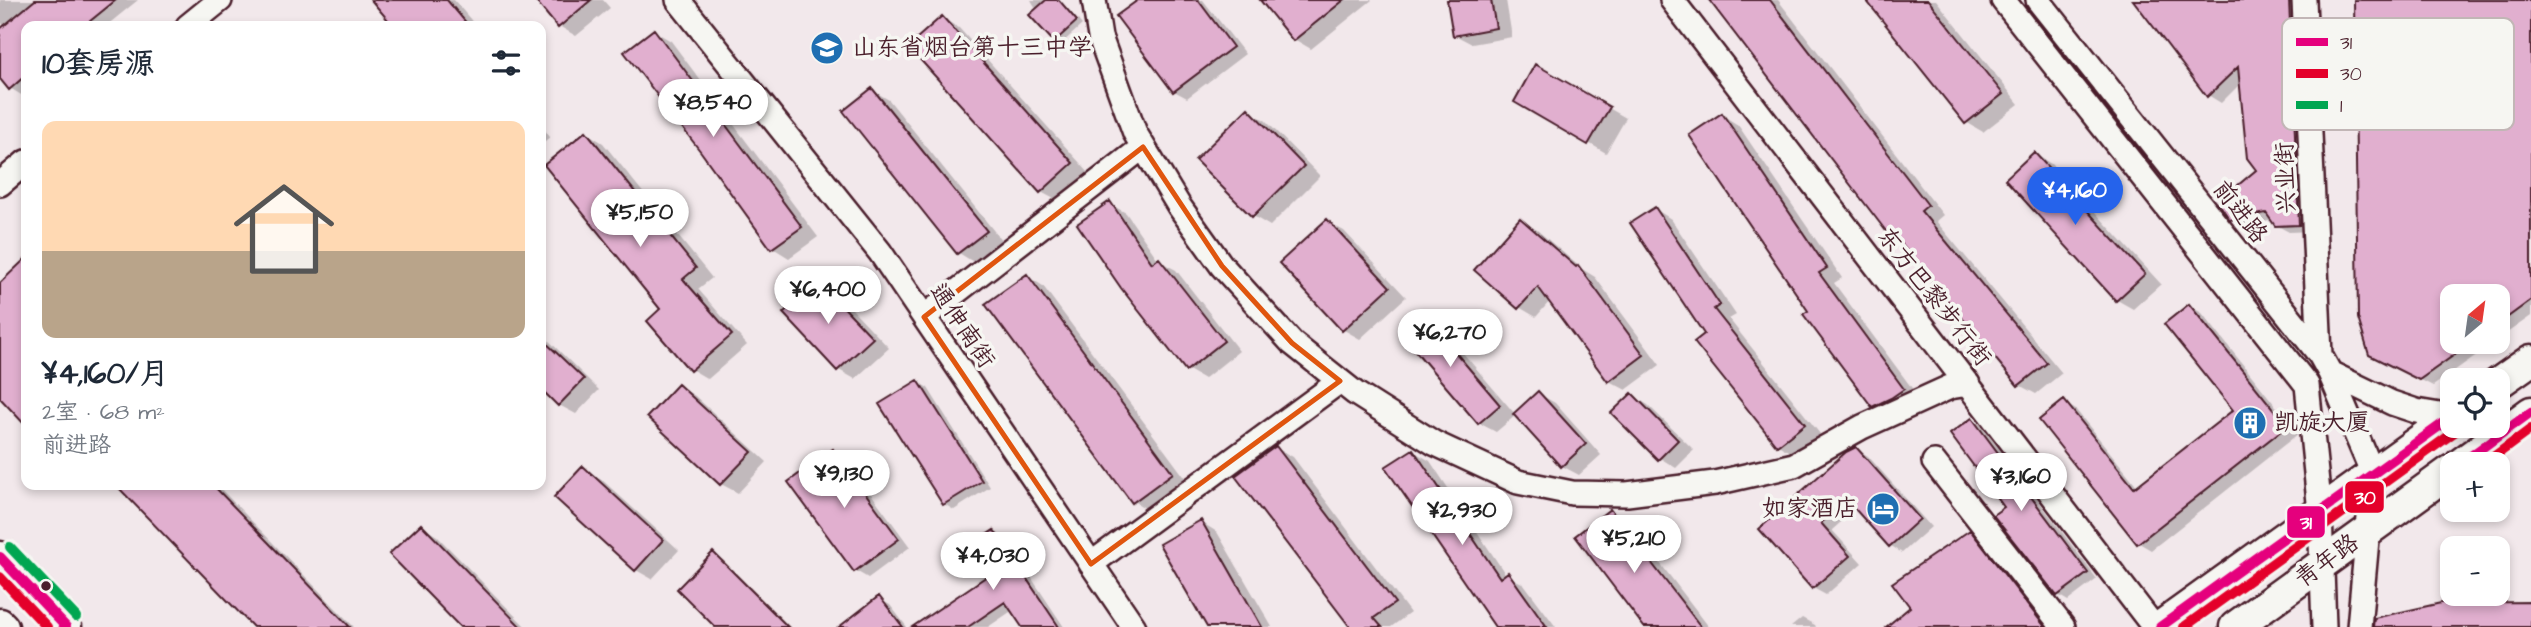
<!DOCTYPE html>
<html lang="zh">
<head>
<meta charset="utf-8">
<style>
  :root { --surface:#fff; --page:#f6f6f7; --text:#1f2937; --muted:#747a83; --accent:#2563eb }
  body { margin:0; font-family:"Architects Daughter","LXGW WenKai TC",sans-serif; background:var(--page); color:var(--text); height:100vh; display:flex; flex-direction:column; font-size:26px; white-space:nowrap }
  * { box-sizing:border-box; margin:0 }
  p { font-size:23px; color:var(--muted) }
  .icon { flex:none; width:38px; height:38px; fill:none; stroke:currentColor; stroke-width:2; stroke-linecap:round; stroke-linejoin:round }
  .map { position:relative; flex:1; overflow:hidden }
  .details { position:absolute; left:21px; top:21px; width:525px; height:469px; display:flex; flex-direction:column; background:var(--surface); border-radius:14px; box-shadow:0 4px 10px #0003 }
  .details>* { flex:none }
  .needle { width:46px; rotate:29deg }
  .tools { position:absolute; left:2440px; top:284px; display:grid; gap:14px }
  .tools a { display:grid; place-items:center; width:70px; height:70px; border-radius:14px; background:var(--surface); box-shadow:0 4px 10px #0003; font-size:35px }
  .price { position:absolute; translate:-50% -60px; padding:0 16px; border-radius:24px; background:#fff; color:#222; font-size:23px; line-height:46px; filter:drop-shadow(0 2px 4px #0008) }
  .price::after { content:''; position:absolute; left:50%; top:42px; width:21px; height:16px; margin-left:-10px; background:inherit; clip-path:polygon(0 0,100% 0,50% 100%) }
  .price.selected { background:var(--accent); color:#fff }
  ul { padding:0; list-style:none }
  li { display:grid; align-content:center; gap:14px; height:371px; padding:0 21px }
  li span { display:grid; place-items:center; height:217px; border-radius:14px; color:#555 }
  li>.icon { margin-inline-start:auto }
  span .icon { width:126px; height:126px; fill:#fffc; stroke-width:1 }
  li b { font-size:30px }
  h2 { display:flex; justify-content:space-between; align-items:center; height:84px; padding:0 21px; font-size:30px }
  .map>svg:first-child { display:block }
</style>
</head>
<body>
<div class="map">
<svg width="2531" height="627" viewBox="0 0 2531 627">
  <rect width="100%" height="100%" fill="#f2e8eb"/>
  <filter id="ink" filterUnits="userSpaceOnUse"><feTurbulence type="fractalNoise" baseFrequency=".0143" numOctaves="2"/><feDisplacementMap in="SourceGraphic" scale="14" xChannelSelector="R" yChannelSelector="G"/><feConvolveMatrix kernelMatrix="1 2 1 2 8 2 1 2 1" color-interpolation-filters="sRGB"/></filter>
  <g filter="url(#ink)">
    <path fill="#0003" d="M0,0h138l-32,26h-80v68l-3,2 -13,-8 -10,-11v-46l5,-4 -5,-6z
      M380,0h74l22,26h-81l-19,-22z
      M537,0h66l7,8 -34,28 -17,-10z
      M1031,0h29l22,25 -21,19 -6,-4z
      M1141,0h62l42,54 -58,44 -13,-7z
      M1262,0h110l-61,49 -17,-10z
      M1449,0h57l6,37 -40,7 -17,-9z
      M1711,0h67l165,215 -7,6 126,152 -26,21 -17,-9 -121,-147 -8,-4z
      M1868,0h68l83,104 -36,28 -17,-10z
      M2136,0h164l11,231 -22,1 -13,-7 -3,-5 -28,6 -13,-8 26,-48 -16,-88 -21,21 -13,-8z
      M2356,0h175v316l-34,24v-44h-45v45h44l-63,45 -50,-25z
      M942,18l17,10 130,145 -31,28 -17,-9z
      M654,31l17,10 147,196 -29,21 -16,-10 -71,-97z
      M1536,66l90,52 -20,35 -90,-52z
      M872,90l17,10 113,141 -27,22 -16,-10 -114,-142z
      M1248,111l17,9 55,56 -50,50 -17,-10 -55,-56z
      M1722,115l16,10 104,153 -8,5 86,116 -30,16 -17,-9 -63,-95z
      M541,125l9,12 -9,7z
      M587,133l16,10 109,135 -14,11 49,56 -39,34 -17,-10 -29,-59z
      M2035,154l16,10 110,120 -28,25 -16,-9z
      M1110,204l16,9 33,48 17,9 63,81 -35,28 -17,-10z
      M1655,209l16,10 65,96 -7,4 91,115 -25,21 -17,-10 -72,-110z
      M1521,220l16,10 45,39 13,8 65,88 -34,25 -17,-9 -59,-80 -14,16 -17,-10z
      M1327,222l17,9 62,66 -46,42 -16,-9 -62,-67z
      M26,261v162l-26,-27v-110z
      M1027,276l16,10 146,197 -39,28 -17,-10z
      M819,282l16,9 54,57 -34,31 -16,-9z
      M2189,306l13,7 96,121 -147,116 -12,-7 -98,-123 23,-17 12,7 62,77 97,-77z
      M1423,316l17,10 75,88 24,-20 16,9 46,52 -22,20 -17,-9 -46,-51 -20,17 -17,-9z
      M541,333l58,57 -23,24 -17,-9 -18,-18z
      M918,382l10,6 62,99 -36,23 -10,-6z
      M679,386l16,10 72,66 -29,31 -17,-9 -71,-67z
      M1632,395l16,10 46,45 -18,18 -16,-10 -46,-45z
      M1973,420l9,5 115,154 -29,22 -10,-6 -51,-88z
      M1276,448l17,9 117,156 -19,14h-39z
      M1856,449l12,7 63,71 -29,26 -12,-8 -33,-37 -25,22 30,33 -36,32 -13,-7 -52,-59z
      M833,451l12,7 65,89 -42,31 -12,-7z
      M1413,451l17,10 76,114 18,9 32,43h-59z
      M583,468l17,10 79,72 -27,29 -16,-9z
      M118,485h99l137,142h-99z
      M1611,511l16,9 82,107h-63z
      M1201,522l16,10 55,95h-63z
      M421,526l16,10 89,91h-64z
      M994,532l11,6 59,89h-40l-11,-17 -25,17h-73l75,-51z
      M1970,532l12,8 69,87h-162l24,-19z
      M713,555l10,5 67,67h-73z
      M879,599l11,6 17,22h-65z
      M1802,618l13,7 1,2h-25z"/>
    <path fill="#e1afcf" stroke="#4a1f2b" stroke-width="2" d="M35,0h81l-32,26h-58v49l-17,15 -9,-11v-50z
      M371,0h76l22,26h-76z
      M535,0h56l-33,28z
      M1046,0h13l18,21 -23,21 -25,-27z
      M1138,0h60l35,47 -60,45 -57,-76z
      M1260,0h84l-51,41z
      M1447,0h44l5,28 -43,8z
      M1709,0h61l158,205 -7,6 126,152 -29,23 -126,-153 -3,2z
      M1866,0h62l75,94 -38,30z
      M2133,0h156l10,225 -24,1 -9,-13 -36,7 -12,-18 38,-32 -9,-12 -9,-91 -31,30z
      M2354,0h177v300l-34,25v-29h-45v45h22l-55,39 -50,-25 -11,-37z
      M942,16l131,147 -33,30 -132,-147z
      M654,29l148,198 -31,22 -70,-97 -77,-100z
      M1535,64l75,43 -22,38 -74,-43z
      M872,88l115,143 -30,23 -114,-143z
      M1248,108l56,58 -52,51 -57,-57z
      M1722,113l105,155 -8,5 85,116 -13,9 -19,9 -69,-93 5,-3 -119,-176z
      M586,131l110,137 -13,11 49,56 -42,36 -43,-50 13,-12 -116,-144z
      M2034,152l111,122 -29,27 -111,-122z
      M1110,201l42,62 7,-5 65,83 -38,30 -65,-83 -44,-64z
      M1655,207l65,98 -6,4 91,115 -28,22 -83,-104 10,-8 -74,-111z
      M1520,218l56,49 2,-2 66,90 -36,27 -70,-95 -20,22 -44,-39z
      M1327,219l63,68 -48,44 -63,-68z
      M26,258v168l-26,-28v-115z
      M1027,274l146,199 -41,30 -147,-199z
      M818,280l55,58 -36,33 -54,-58z
      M2189,304l98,122 -150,118 -98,-124 25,-20 70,88 99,-78 -69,-86z
      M1423,314l77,91 -22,19 -78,-91z
      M541,338l43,41 -26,27 -17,-17z
      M918,380l64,101 -39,24 -64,-101z
      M678,384l74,68 -32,33 -73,-68z
      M1538,391l48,53 -25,23 -48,-53z
      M1632,393l46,47 -20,20 -47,-47z
      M1972,418l116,155 -31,23 -64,-81 11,-8 -54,-73z
      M1276,446l119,157 -21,15 8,9h-32l-115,-151z
      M1856,447l64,72 -31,28 -42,-47 -26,23 29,33 -38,33 -53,-60 87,-77z
      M833,449l66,90 -45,33 -66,-90z
      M1413,449l87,129 8,-6 39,55h-52l-110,-160z
      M583,466l80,74 -28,31 -81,-74z
      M116,485h97l137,142h-97z
      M1610,509l91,118h-57l-69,-91z
      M1201,520l61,107h-55l-48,-83z
      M421,524l100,103h-61l-71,-73z
      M994,530l65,97h-37l-17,-25 -37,25h-56l75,-51 -19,-29z
      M1970,530l75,97h-159l24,-20 -18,-24z
      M713,552l75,75h-73l-38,-38z
      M879,596l24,31h-64z
      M2531,602v25h-158l1,-9 67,-15z"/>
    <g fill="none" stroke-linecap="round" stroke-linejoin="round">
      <defs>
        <path id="minor" d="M678,0l202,252 254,375
          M1094,0l6,37 35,96 44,73 43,60 70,77 63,50 79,50 84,39 54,11 55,1 88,-11 79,-18 68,-38 88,-40 18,-3
          M1672,0l482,627
          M2003,0l304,385 13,127 4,115
          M2038,0l282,355 10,18 43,101 -14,153
          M2304,0l16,355
          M188,26l32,-26
          M0,184l26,-22
          M924,317l219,-170
          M2330,373l62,30 24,8 36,6
          M1934,462l129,165
          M1091,564l249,-183"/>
        <path id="major" d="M2497,384l34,-24
          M2460,464l71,-52
          M0,557l66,70
          M0,624l3,3
          M2160,627l292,-210
          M2235,627l217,-157"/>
      </defs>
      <use href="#minor" stroke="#4a1f2b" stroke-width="28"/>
      <use href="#major" stroke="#4a1f2b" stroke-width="35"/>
      <use href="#minor" stroke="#f6f6f2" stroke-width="23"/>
      <use href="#major" stroke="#f6f6f2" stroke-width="30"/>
      <defs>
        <path id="bus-1" d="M2460,464l71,-52
          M0,557l66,70
          M2160,627l292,-210"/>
        <path id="bus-2" d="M2484,464l47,-35
          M0,577l47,50
          M2184,627l276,-199"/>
        <path id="bus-3" d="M10,547l66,70"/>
      </defs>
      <use href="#bus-1" stroke="#f6f6f2" stroke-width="16"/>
      <use href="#bus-2" stroke="#f6f6f2" stroke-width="16"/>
      <use href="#bus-3" stroke="#f6f6f2" stroke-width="16"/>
      <use href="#bus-1" stroke="#e5007d" stroke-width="10"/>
      <use href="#bus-2" stroke="#e4002b" stroke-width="10"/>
      <use href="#bus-3" stroke="#00a651" stroke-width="10"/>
    </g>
  </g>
  <path fill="none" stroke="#e0560e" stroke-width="5" stroke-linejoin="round" d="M1143,147l79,119 70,77 48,38 -249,183 -167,-247z"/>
  <defs>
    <symbol id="school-disc" viewBox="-11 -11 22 22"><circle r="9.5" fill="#1f6fb2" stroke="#f6f6f2"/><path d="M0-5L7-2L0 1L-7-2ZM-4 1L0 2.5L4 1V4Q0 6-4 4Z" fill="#fff"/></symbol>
    <symbol id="building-disc" viewBox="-11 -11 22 22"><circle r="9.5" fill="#1f6fb2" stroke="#f6f6f2"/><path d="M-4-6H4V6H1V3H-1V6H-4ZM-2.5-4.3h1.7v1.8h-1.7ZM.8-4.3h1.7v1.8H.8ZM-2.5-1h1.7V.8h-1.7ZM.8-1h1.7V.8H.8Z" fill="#fff"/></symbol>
    <symbol id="hotel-disc" viewBox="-11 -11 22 22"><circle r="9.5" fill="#1f6fb2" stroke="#f6f6f2"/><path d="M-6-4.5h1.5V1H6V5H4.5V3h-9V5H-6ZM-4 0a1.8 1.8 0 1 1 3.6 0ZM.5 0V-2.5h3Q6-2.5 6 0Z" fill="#fff"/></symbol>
  </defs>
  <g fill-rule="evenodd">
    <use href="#school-disc" x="808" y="29" width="38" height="38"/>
    <use href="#building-disc" x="2231" y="404" width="38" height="38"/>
    <use href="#hotel-disc" x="1864" y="490" width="38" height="38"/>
  </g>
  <circle fill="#4a1f2b" stroke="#f6f6f2" stroke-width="2.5" cx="46" cy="586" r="6"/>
  <g text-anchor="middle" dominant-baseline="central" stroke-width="7" stroke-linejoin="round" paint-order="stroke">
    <g font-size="24" fill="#4a1f2b" stroke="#f6f6f2" text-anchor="start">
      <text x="852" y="48">山东省烟台第十三中学</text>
      <text x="2274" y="423">凯旋大厦</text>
      <text x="1858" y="509" text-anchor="end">如家酒店</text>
    </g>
    <g font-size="24" fill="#4a1f2b" stroke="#f6f6f2">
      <text transform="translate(2286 178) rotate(-92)">兴业街</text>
      <text transform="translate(2240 212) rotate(52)">前进路</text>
      <text transform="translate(1934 297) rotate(52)">东方巴黎步行街</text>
      <text transform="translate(962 326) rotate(56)">通伸南街</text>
      <text transform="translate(2327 561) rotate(-36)">青年路</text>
    </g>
  </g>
  <rect x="2282" y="18" width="232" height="112" rx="10" fill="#f6f6f2" stroke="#c2b6b6" stroke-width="2"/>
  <rect x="2296" y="38" width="32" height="8" fill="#e5007d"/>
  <rect x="2296" y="69" width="32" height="9" fill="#e4002b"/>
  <rect x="2296" y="101" width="32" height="8" fill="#00a651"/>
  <g font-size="19" fill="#4a1f2b">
    <text x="2340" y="49">31</text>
    <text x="2340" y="80">30</text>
    <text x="2340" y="112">1</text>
  </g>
  <g stroke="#f6f6f2" stroke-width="2.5">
    <rect x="2344" y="480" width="41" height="34" rx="7" fill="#e4002b"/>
    <rect x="2286" y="505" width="40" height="34" rx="7" fill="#e5007d"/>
  </g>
  <g font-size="19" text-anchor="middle" font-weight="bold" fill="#fff">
    <text x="2365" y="504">30</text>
    <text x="2306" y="529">31</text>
  </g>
</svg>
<div class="tools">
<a><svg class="needle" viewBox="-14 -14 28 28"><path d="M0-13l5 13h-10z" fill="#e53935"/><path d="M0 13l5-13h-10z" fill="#747a83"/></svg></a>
<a><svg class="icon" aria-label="locate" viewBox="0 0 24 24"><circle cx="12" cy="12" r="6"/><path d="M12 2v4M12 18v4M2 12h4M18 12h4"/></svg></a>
<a>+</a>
<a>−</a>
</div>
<b class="price" style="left:713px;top:139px">¥8,540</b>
<b class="price selected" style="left:2075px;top:227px">¥4,160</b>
<b class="price" style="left:640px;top:249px">¥5,150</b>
<b class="price" style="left:828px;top:326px">¥6,400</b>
<b class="price" style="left:1450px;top:369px">¥6,270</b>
<b class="price" style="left:844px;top:510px">¥9,130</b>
<b class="price" style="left:2021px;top:513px">¥3,160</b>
<b class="price" style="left:1462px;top:547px">¥2,930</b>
<b class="price" style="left:1634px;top:575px">¥5,210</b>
<b class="price" style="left:993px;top:592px">¥4,030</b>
<section class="details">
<h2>10套房源<svg class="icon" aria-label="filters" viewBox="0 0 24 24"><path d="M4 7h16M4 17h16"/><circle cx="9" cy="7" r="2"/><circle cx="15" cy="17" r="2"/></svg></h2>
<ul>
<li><span style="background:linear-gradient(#ffd9b3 60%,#b9a48a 0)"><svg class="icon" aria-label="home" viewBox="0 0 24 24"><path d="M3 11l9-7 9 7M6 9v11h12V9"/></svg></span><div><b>¥4,160/月</b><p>2室 · 68 m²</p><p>前进路</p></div></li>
</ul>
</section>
</div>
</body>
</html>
